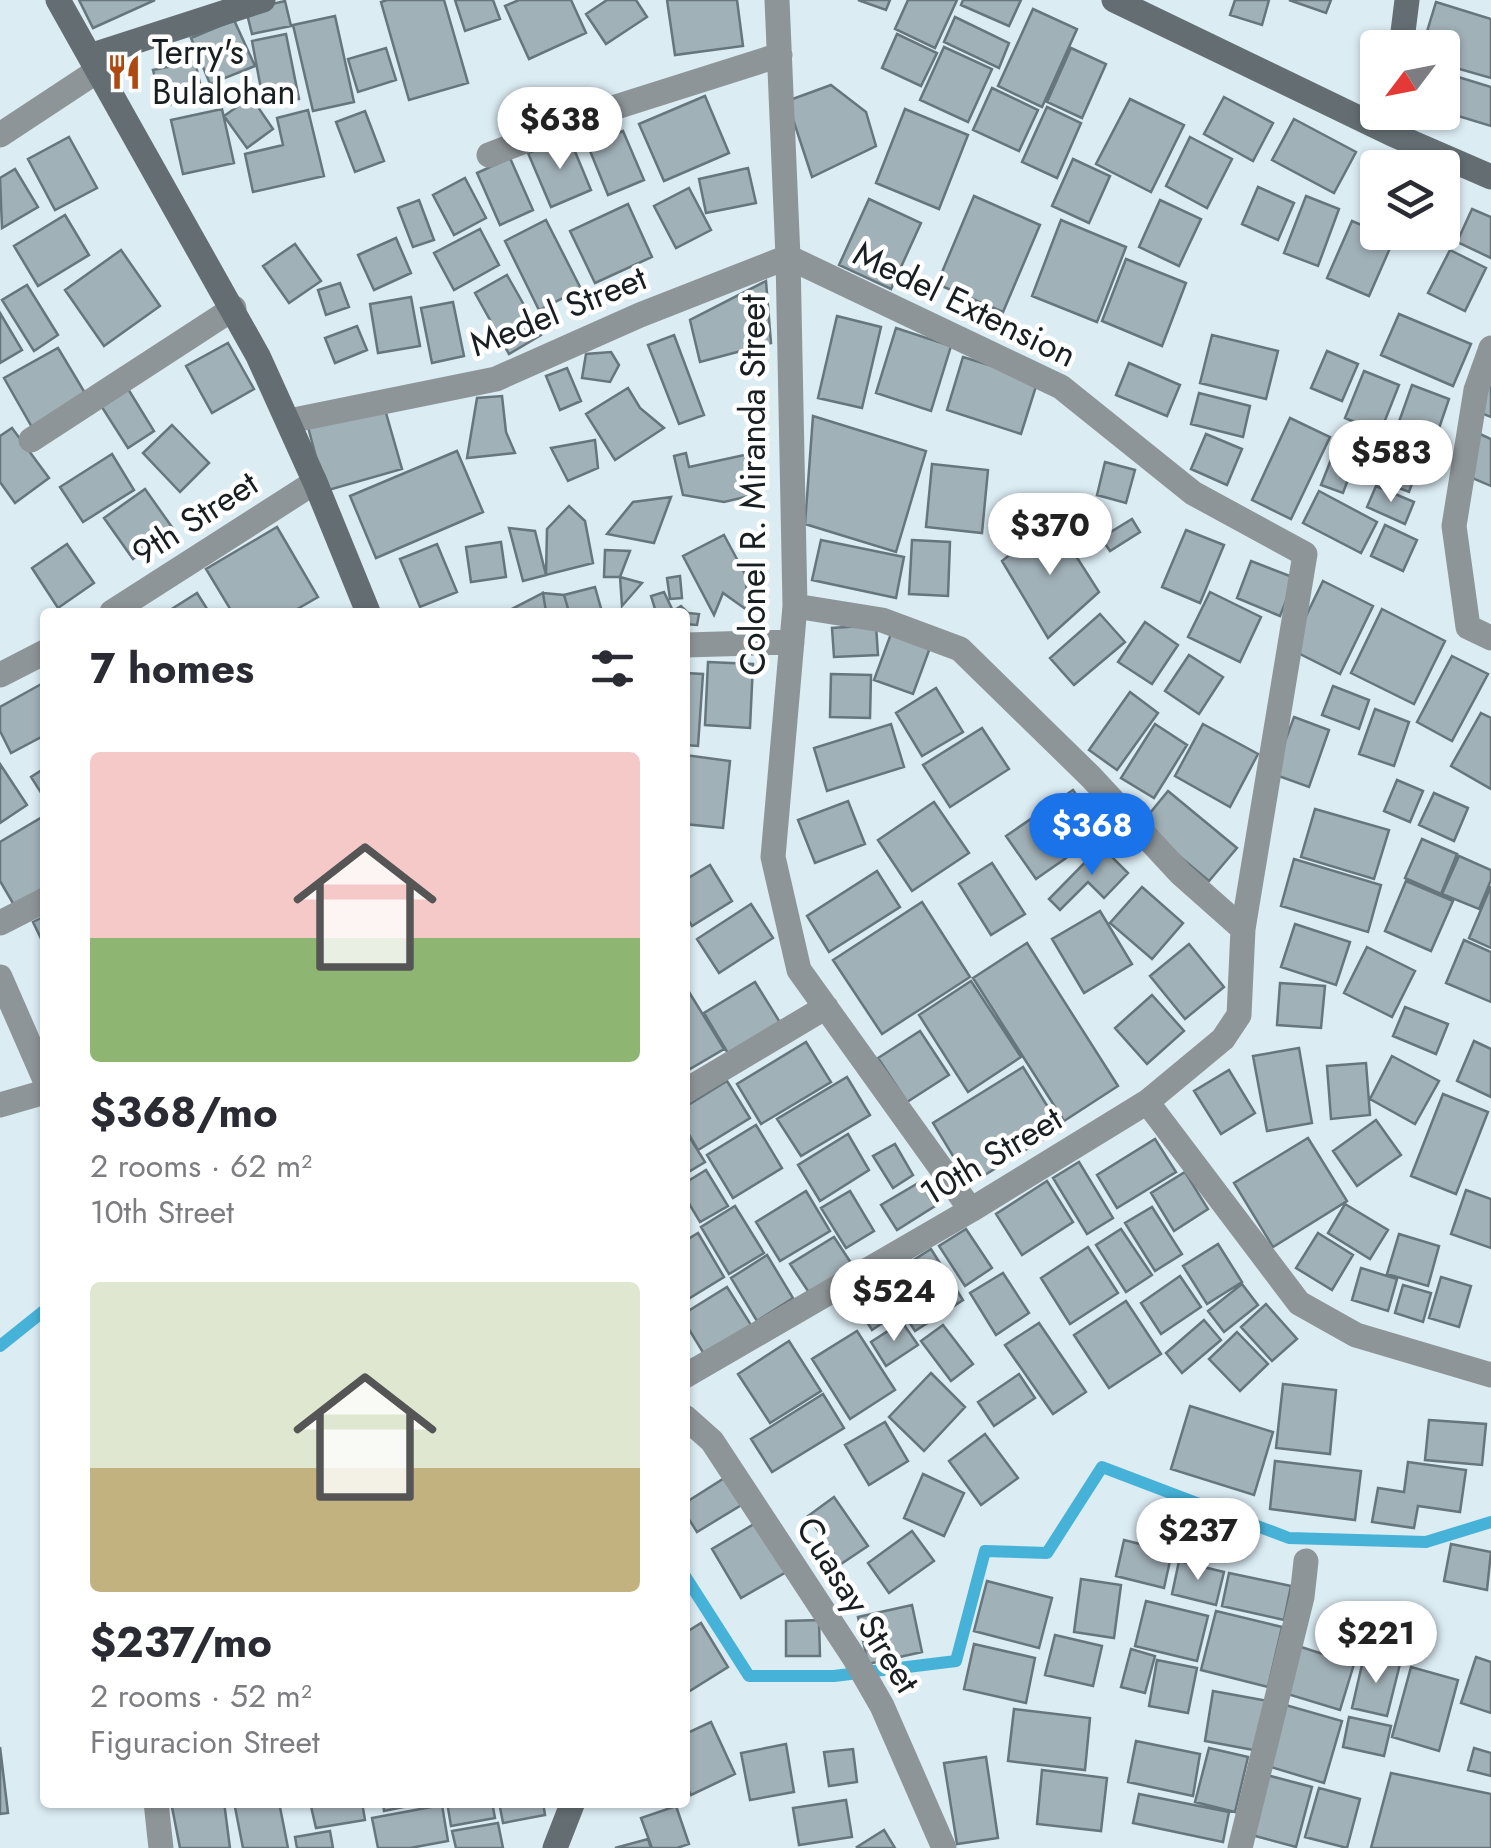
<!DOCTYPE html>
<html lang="en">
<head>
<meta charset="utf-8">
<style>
  :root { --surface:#fff; --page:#f7f7f7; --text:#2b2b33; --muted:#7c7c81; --accent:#1a73e8 }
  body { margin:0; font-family:Jost,sans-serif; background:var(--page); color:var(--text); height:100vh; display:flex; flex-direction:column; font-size:38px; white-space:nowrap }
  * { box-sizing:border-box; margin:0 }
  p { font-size:32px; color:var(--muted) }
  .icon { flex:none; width:55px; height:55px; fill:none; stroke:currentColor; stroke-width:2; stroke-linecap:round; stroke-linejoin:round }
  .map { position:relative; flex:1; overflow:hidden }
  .drawer { position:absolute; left:40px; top:608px; width:650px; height:1200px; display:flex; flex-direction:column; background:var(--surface); border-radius:10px; box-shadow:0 2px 8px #0004 }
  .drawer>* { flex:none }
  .needle { width:65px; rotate:238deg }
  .controls { position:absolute; left:1360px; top:30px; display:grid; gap:20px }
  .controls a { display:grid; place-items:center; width:100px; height:100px; border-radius:10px; background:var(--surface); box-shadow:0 2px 8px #0004; font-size:50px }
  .price { position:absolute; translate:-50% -85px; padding:0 22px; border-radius:35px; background:#fff; color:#222; font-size:32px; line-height:65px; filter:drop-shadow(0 2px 5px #0008) }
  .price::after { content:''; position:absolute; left:50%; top:60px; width:30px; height:22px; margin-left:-15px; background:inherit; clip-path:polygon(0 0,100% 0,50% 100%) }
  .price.on { background:var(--accent); color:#fff }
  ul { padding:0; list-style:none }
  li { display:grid; align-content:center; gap:20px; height:530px; padding:0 50px }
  li span { display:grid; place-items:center; height:310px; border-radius:10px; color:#555 }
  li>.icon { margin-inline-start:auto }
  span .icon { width:180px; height:180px; fill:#fffc; stroke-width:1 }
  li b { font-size:42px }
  h2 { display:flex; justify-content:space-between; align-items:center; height:120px; padding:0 50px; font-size:42px }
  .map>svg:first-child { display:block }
</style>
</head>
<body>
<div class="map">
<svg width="1491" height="1848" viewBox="0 0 1491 1848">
  <rect width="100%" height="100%" fill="#dbecf3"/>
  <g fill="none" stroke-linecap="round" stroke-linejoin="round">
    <path stroke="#46b2d7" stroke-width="12" d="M0,1346l45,-36
      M685,1576l64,100h85l122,-15 29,-110 62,2 55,-86 187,71 137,4 65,-20"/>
  </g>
  <path fill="#a1b1b8" stroke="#67767c" stroke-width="2.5" d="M79,0h76l-62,28z
    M387,0h57l24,83 -59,17 -28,-98z
    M455,0h38l7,19 -35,12z
    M519,0h52l15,33 -57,26 -24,-53z
    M607,0h29l11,17 -41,27 -20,-30z
    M667,0h70l6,46 -68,9z
    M858,0h32l-4,10z
    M908,0h49l-22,48 -40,-19z
    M963,0h58l-12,26 -48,-21z
    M1235,0h34l-7,25 -32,-10z
    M1289,0h42l-5,13z
    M285,1l6,25 -39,8 -6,-24z
    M1436,2l55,17v59l-49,-14v-16h-20z
    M1033,9l44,20 -35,78 -44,-21z
    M335,16l19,86 -41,9 -20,-86z
    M955,17l54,26 -10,25 -55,-26z
    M234,20l21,46 -45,18 -19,-46z
    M286,34l13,65 -35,6 -12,-64z
    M897,34l40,19 -16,33 -39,-18z
    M944,47l48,22 -24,53 -48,-22z
    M386,48l10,32 -38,12 -10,-33z
    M1071,48l35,16 -24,54 -35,-16z
    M195,61l8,36 -41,9 -9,-36z
    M1442,72l49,15v39l-49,-15z
    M831,85l35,27 10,34 -64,31 -25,-76z
    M992,88l46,22 -19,41 -46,-21z
    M705,96l24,57 -65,28 -25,-57z
    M251,97l22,32 -26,19 -23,-32z
    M1224,97l49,26 -20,38 -49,-27z
    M1130,99l54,26 -33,67 -55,-28z
    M1047,107l34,16 -24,55 -35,-16z
    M222,109l12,54 -51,11 -12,-54z
    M905,109l63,26 -29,74 -63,-26z
    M308,110l16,66 -71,16 -8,-38 38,-9 -6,-27z
    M365,111l19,50 -29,11 -19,-50z
    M1294,119l62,33 -22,41 -62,-33z
    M623,131l21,49 -36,15 -20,-49z
    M69,137l28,51 -42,22 -27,-51z
    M569,137l22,53 -40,17 -23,-54z
    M1190,137l42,22 -25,49 -41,-22z
    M510,158l23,52 -33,15 -23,-52z
    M1390,158l23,10h-27z
    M1073,159l37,17 -21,47 -37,-17z
    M748,168l8,35 -50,10 -7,-34z
    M15,169l23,38 -36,21 -2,-50z
    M465,178l21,40 -32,17 -21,-40z
    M1258,187l36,16 -16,37 -36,-16z
    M689,188l22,42 -35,18 -22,-42z
    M1378,188v24l-9,-3z
    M974,196l66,29 -37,87 -66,-28z
    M1306,196l33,13 -21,57 -34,-13z
    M869,199l52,24 -30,66 -52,-24z
    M419,200l15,40 -21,7 -15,-39z
    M1160,200l41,19 -22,47 -40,-19z
    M628,204l24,53 -57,26 -25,-52z
    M1472,209l19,8v41l-34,-16z
    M65,215l24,40 -51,31 -24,-40z
    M546,220l35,69 -42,21 -34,-69z
    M1061,220l65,27 -29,75 -65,-26z
    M1352,221l42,18 -25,57 -42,-18z
    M480,229l19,36 -45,25 -20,-37z
    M396,238l15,35 -37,17 -16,-35z
    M295,244l26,37 -32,22 -26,-37z
    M121,250l39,56 -56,40 -39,-56z
    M1450,250l36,18 -21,43 -37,-18z
    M1126,259l60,24 -24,63 -60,-25z
    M507,275l34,60 -32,19 -34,-61z
    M766,281l5,62 -71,19 -10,-42z
    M340,283l9,24 -23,8 -8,-25z
    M27,285l31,50 -24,16 -32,-51z
    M411,297l9,49 -42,7 -8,-49z
    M453,302l11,54 -32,7 -11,-55z
    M0,313l22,37 -22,13z
    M1399,314l72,30 -18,42 -72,-31z
    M837,316l44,11 -19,81 -44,-10z
    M357,326l10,24 -32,13 -10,-25z
    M896,328l55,18 -20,65 -55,-18z
    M674,335l30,80 -25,9 -31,-79z
    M1212,335l66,16 -12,48 -66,-16z
    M228,343l26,46 -42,24 -26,-47z
    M58,348l30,50 -55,31 -29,-51z
    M1327,351l31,13 -16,37 -31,-13z
    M611,352l8,13 -9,17 -28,-4 4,-24z
    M963,357l75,23 -17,54 -74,-24z
    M1129,363l51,22 -13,31 -51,-21z
    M567,368l14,33 -21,9 -14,-34z
    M1364,371l35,14 -19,48 -35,-15z
    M1491,377v40l-15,-6z
    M125,384l29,47 -26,17 -30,-47z
    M1412,385l37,14 -16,47 -38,-13z
    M628,388l12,20 24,20 -49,32 -29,-46z
    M1199,393l51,13 -7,31 -52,-13z
    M502,396l4,36 9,21 -48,5 10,-60z
    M384,406l18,63 -77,22 -17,-64z
    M813,416l113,35 -30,101 -91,-28z
    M1290,418l40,19 -39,82 -39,-19z
    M172,425l37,38 -29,29 -37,-39z
    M12,428l37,50 -34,25 -15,-21v-46z
    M1206,434l36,15 -15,36 -36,-16z
    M1341,434l21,8 -19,51 -22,-8z
    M1480,434l11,5v47l-28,-12z
    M595,440l3,28 -30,13 -17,-33z
    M1396,446l26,10 -13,36 -26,-10z
    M457,451l26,61 -107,46 -26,-62z
    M686,453l3,14 60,-13 9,40 -34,8 -41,-7 -9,-39z
    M112,454l22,36 -51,32 -23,-35z
    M1105,462l30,8 -9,33 -29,-8z
    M932,464l56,6 -6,63 -56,-6z
    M1376,486l38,16 -9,22 -38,-17z
    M145,489l29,41 -41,29 -29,-41z
    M1319,491l58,31 -16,31 -58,-30z
    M671,497l-17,46 -47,-9 26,-32z
    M569,506l16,15 8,42 -47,12 1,-46z
    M1132,519l8,13 -30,19 -9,-13z
    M1053,520l46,72 -51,46 -46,-77z
    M1385,525l32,15 -14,31 -32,-15z
    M277,527l41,70 -26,15h-60l-26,-43z
    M509,528l26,3 11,44 -23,6z
    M1186,530l38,15 -24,58 -38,-16z
    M724,535l22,41 1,34 -24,-17 -9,22 -31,-59z
    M821,540l83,17 -8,41 -84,-18z
    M912,540l38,2 -2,54 -39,-2z
    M501,542l5,35 -35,5 -5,-35z
    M67,544l27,39 -36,25 -26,-40z
    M437,544l20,48 -37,15 -20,-48z
    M605,550l25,1 -10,26h-16z
    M1251,561l44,17 -15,38 -43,-18z
    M680,576l2,22 -12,1 -3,-21z
    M620,577l22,6 -20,23z
    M1323,581l50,25 -33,68 -50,-25z
    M595,587l7,25h-33l-5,-17z
    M664,592l9,19 8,-5 7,7 11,1 -2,11 -12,-1v-12h-29l-5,-16z
    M1210,592l51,25 -21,45 -52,-25z
    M197,593l12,19h-42z
    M543,593l3,19h-40z
    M543,593l21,2 5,17h-23z
    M1382,609l63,32 -31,63 -63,-31z
    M1100,614l25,28 -51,43 -24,-27z
    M1145,622l33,23 -26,39 -34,-22z
    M876,625l2,30 -44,2 -2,-29z
    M892,631l39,14 -18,49 -39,-14z
    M1189,655l34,22 -24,37 -34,-23z
    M1452,656l36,18 -36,67 -35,-19z
    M708,662l45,2 -3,64 -45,-3z
    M685,673l18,1 -5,72 -13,-1z
    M831,674l40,1 -1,43 -40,-1z
    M45,682v53l-34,18 -11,-22v-24z
    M1333,686l36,14 -10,29 -37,-14z
    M936,688l27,44 -41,24 -26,-43z
    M1130,692l28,21 -41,57 -28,-20z
    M1375,709l34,13 -15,44 -35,-12z
    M1481,713l10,5v71l-40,-23z
    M1294,717l35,13 -20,57 -36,-13z
    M891,724l13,43 -77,24 -13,-43z
    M1155,724l32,21 -33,53 -33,-20z
    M1203,724l55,30 -28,53 -55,-31z
    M982,728l27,41 -59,38 -27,-42z
    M685,755l45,6 -7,67 -38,-4z
    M0,764l27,41 -27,18z
    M45,768v31l-14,-22z
    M1397,780l26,11 -13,31 -26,-11z
    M1073,790l29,43 -66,46 -30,-43z
    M1168,791l69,57 -28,33 -68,-57z
    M1434,793l34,15 -14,33 -35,-16z
    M848,801l17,43 -50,19 -17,-43z
    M934,802l35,51 -57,38 -34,-51z
    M1315,809l74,21 -15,49 -73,-22z
    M44,816l1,71 -31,18 -14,-24v-39z
    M1422,839l35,15 -16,40 -36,-16z
    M1101,846l27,27 -24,25 -16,-16 -28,28 -11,-11z
    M1459,856l32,14v10l-12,29 -37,-15z
    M1294,859l87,26 -13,47 -87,-26z
    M992,863l33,51 -34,21 -32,-51z
    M710,865l22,36 -40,25 -7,-11v-35z
    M877,871l23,36 -71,45 -22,-36z
    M1406,881l47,20 -22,50 -46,-20z
    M1491,886v62l-22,-10z
    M1142,887l41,36 -31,36 -42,-36z
    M922,902l48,75 -88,57 -49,-74z
    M751,904l22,34 -54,35 -22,-34z
    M1100,911l32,53 -48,29 -32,-54z
    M45,916v31l-12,-25z
    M1295,924l55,18 -14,43 -55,-18z
    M1464,940l27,12v50l-45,-19z
    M1027,943l91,143 -54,35 -91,-143z
    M1189,944l35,43 -39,32 -35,-43z
    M1367,947l48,24 -23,46 -48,-24z
    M971,981l50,76 -53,35 -49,-77z
    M755,982l26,42 -52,31 -25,-42z
    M1280,983l45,3 -4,42 -44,-3z
    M689,992l35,57 -34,20 -5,-9v-66z
    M1152,995l32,36 -37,33 -32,-36z
    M1405,1007l43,17 -12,30 -43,-18z
    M920,1031l29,44 -42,27 -29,-44z
    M1474,1041l17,8v48l-34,-16z
    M806,1042l25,40 -70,42 -24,-40z
    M1299,1048l13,75 -45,8 -14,-75z
    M1392,1056l47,25 -24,43 -45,-25z
    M1366,1063l4,52 -39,4 -4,-53z
    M1023,1067l38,61 -91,56 -37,-61z
    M1229,1070l26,43 -34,21 -27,-43z
    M847,1077l23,38 -69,41 -24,-37z
    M727,1081l23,37 -52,32 -13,-22v-21z
    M1443,1094l45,18 -32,82 -45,-18z
    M1376,1120l25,35 -44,31 -24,-35z
    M756,1125l26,43 -49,30 -26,-43z
    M685,1130l20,32 -20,12z
    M848,1134l21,36 -49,31 -22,-36z
    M1308,1138l39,63 -74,46 -39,-64z
    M1155,1139l21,33 -59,36 -20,-33z
    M895,1144l18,31 -20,13 -20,-32z
    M1079,1162l34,56 -26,16 -34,-56z
    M706,1170l22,36 -28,16 -15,-25v-14z
    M1185,1172l23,37 -34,22 -23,-38z
    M1047,1181l26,41 -51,33 -26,-41z
    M920,1182l15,24 -38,24 -16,-25z
    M1466,1190l25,9v49l-40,-14z
    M806,1191l24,40 -50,30 -24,-39z
    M850,1191l24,40 -28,17 -25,-40z
    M1345,1204l43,26 -18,29 -42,-26z
    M735,1206l29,47 -35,21 -28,-47z
    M1152,1207l30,47 -27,17 -30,-48z
    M966,1229l26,39 -27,18 -26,-40z
    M1121,1229l31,46 -26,17 -30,-47z
    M698,1233l26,44 -39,24v-60z
    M1318,1233l35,22 -21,35 -36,-22z
    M1399,1234l40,12 -11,40 -41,-12z
    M834,1237l19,29 -43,28 -20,-30z
    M1218,1244l24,38 -35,22 -24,-38z
    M1088,1247l30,46 -48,31 -29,-46z
    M931,1249l32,51 -48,31 -33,-51z
    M767,1255l26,43 -36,23 -26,-43z
    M1361,1268l36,11 -9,32 -36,-11z
    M1003,1273l26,40 -33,22 -26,-42z
    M1180,1276l21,31 -40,27 -20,-31z
    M1441,1277l30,9 -12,41 -30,-9z
    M1242,1284l16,21 -34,27 -16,-21z
    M1403,1285l28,8 -8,29 -28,-9z
    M727,1287l24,38 -47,29 -19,-31v-10z
    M876,1290l17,26 -21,14 -17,-27z
    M1126,1301l35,53 -52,34 -35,-53z
    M1266,1304l31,35 -25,22 -31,-34z
    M1204,1320l17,20 -39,33 -16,-20z
    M902,1322l16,23 -32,21 -15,-24z
    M1039,1323l47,69 -33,22 -48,-69z
    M943,1325l30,39 -22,17 -30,-40z
    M857,1331l38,59 -45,29 -38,-60z
    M1237,1332l31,32 -28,27 -31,-32z
    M789,1341l32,50 -51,32 -32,-49z
    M931,1373l34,34 -41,44 -35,-34z
    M1019,1374l16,24 -41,28 -16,-24z
    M1283,1384l53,6 -6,64 -54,-6z
    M823,1394l21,34 -72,44 -21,-33z
    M1190,1406l83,26 -19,63 -83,-26z
    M1429,1420l57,4 -4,41 -57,-5z
    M885,1422l23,39 -39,24 -24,-40z
    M985,1434l33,44 -37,27 -32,-44z
    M1275,1461l86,10 -6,49 -85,-11z
    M1408,1462l58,8 -6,42 -42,-6 -4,22 -42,-6 6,-34 26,4z
    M923,1474l41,19 -20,43 -40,-18z
    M726,1477l17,27 -46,28 -12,-19v-10z
    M834,1497l34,49 -27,18 -33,-48z
    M1168,1509l34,5 -2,25 -36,-4z
    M759,1521l29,50 -47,27 -29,-49z
    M912,1531l22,30 -45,32 -21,-30z
    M1124,1540l48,12 -8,36 -48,-12z
    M1451,1544l40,8 -4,38 -43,-9z
    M1179,1561l45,11 -8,33 -44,-11z
    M1229,1573l62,13 -7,34 -62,-14z
    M1081,1579l40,6 -7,53 -40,-6z
    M987,1581l65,17 -13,50 -65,-17z
    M1146,1601l62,15 -11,45 -62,-15z
    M912,1605l10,47 -54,12 -10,-47z
    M1216,1611l66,16 -14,60 -67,-17z
    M819,1620l1,36h-34v-35z
    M701,1623l27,44 -43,27v-61z
    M1055,1635l47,11 -9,40 -48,-11z
    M974,1644l61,14 -9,45 -62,-14z
    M1298,1646l56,18 -14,46 -56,-17z
    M1131,1649l24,7 -10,37 -24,-6z
    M1364,1656l36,8 -13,52 -35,-8z
    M1476,1657l15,5v51l-30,-10z
    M1157,1660l40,8 -9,45 -39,-7z
    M1411,1667l47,13 -19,71 -47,-14z
    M1213,1691l55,10 -9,50 -54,-10z
    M1282,1704l60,17 -18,62 -60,-18z
    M1014,1709l76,9 -5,52 -77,-9z
    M1349,1717l42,9 -7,30 -41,-9z
    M711,1722l24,52 -44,21 -6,-12v-49z
    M1136,1741l64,13 -7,42 -65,-14z
    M786,1744l8,48 -44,8 -9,-47z
    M0,1747l8,66 -8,1z
    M1209,1748l39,9 -13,55 -40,-10z
    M1474,1748l17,5v23l-23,-6z
    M853,1749l4,33 -28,4 -5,-34z
    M986,1757l12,81 -41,6 -13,-81z
    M1042,1770l65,8 -6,53 -64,-7z
    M1391,1773l100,21v54h-120z
    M1263,1774l49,13 -16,60 -48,-13z
    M1319,1788l41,11 -13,49 -42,-11z
    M1139,1794l90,18 -6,30 -90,-19z
    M846,1800l6,37 -53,8 -6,-37z
    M171,1802h53l6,46h-50z
    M234,1802h45l9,46h-45z
    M310,1802h52l3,18 -49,8z
    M383,1802h45l-44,9z
    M447,1802h45l3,16 -44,8z
    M499,1802h44l2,13 -42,8z
    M442,1805l6,36 -38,7h-32l-6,-30z
    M676,1806l13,38 -12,4h-25l-11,-30z
    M498,1823l5,25h-47l-4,-17z
    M884,1830l11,18h-37l-1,-1z
    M330,1831l3,17h-36l-2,-11z
    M648,1839l3,9h-36z"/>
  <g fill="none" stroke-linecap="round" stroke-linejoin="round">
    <path stroke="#8e9598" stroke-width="25" d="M777,0l11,257 7,349 -22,251 26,113 172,240
      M0,135l91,-60
      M489,155l108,-42 183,-58
      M1491,348l-15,42 -22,136 14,101 23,11
      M289,421l207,-42 144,-64 148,-58 273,130 132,106 112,61 -62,375 -4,86 -16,24 -76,63 -176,108 -286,166
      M31,440l203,-132
      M795,606l87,14 78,29 131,128 90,97 62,55
      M112,612l203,-130
      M685,645l107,-3
      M0,675l45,-23
      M0,923l45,-23
      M0,977l45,103
      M685,1091l141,-84
      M1147,1102l152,201 57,32 135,40
      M0,1105l45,-13
      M685,1417l27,24 143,218 27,47 62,142
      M156,1802l5,46
      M1240,1848l62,-251 4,-36"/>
    <path stroke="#646e72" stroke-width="25" d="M58,0l200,356 57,126 53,130
      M1114,0l278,134 99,43
      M1401,48l6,-48
      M90,56l173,-56
      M555,1848l18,-46"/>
  </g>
  <defs>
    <symbol id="restaurant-bare" viewBox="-9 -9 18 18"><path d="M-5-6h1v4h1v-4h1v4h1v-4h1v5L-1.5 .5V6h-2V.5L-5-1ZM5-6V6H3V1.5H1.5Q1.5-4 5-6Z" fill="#ad4a12" stroke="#fff" stroke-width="2.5" paint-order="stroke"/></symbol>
  </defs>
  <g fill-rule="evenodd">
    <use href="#restaurant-bare" x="99" y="47" width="50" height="50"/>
  </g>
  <g text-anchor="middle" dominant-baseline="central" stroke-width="9" stroke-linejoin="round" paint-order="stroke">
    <g font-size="35" fill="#181e21" stroke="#fff" text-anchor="start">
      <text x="152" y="52">Terry's<tspan x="152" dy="40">Bulalohan</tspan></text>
    </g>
    <g font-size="35" fill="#181e21" stroke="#fff">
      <text transform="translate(965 304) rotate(26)">Medel Extension</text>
      <text transform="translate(558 311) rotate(-22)">Medel Street</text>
      <text transform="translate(753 485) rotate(-90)">Colonel R. Miranda Street</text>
      <text transform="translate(195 518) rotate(-33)">9th Street</text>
      <text transform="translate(991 1156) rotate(-31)">10th Street</text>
      <text transform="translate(858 1605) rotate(58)">Cuasay Street</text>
    </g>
  </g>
</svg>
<div class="controls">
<a><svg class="needle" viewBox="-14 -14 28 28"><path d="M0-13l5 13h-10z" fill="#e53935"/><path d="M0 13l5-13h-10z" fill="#7c7c81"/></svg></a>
<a><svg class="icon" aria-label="layers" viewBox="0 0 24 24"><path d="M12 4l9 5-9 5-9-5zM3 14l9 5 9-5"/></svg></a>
</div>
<b class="price" style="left:560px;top:172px">$638</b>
<b class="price" style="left:1391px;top:505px">$583</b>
<b class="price" style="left:1050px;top:578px">$370</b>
<b class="price on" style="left:1092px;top:878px">$368</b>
<b class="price" style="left:894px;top:1344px">$524</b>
<b class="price" style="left:1198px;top:1583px">$237</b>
<b class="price" style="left:1376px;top:1686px">$221</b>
<section class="drawer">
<h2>7 homes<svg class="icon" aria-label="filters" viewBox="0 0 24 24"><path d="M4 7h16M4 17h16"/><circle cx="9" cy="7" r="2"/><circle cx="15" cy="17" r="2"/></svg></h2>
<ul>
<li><span style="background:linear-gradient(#f6c9c9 60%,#8fb573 0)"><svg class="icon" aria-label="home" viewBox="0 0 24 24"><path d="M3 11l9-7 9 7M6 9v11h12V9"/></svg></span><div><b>$368/mo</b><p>2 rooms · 62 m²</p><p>10th Street</p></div></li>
<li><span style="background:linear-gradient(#dfe7d0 60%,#c2b280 0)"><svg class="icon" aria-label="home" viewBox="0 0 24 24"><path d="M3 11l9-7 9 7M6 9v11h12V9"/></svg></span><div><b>$237/mo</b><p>2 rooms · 52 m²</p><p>Figuracion Street</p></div></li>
</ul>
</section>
</div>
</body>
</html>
